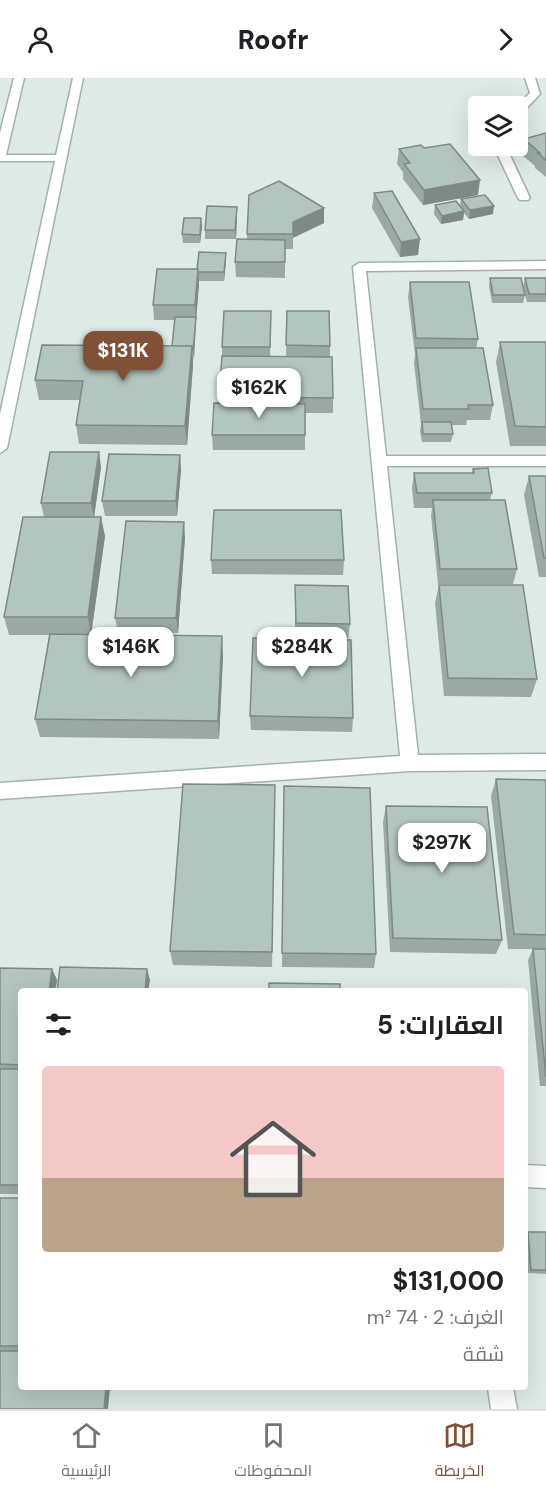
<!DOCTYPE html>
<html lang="ar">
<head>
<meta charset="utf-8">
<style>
  :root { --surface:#fff; --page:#f6f6f6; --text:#202124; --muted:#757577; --line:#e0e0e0; --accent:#815137 }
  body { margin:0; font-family:"DM Sans",Cairo,sans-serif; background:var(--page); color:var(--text); direction:rtl; height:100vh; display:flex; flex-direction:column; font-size:22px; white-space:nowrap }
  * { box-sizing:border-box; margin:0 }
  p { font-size:20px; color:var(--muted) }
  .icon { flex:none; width:33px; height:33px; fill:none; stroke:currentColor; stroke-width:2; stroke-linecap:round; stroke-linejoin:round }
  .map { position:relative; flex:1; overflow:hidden; direction:ltr }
  .sheet { position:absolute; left:18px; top:910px; width:510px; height:402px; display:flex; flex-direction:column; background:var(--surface); border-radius:6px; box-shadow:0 6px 24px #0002; direction:rtl }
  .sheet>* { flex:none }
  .fabs { position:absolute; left:468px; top:18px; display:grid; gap:12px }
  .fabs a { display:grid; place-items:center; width:60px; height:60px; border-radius:6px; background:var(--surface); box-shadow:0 6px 24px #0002; font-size:30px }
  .price { position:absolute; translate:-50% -51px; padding:0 14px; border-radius:12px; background:#fff; color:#222; font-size:20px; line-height:39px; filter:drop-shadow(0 2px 3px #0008) }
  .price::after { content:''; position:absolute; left:50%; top:36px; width:18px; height:14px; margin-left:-9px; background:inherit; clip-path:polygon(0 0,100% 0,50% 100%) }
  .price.active { background:var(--accent); color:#fff }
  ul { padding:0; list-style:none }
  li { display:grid; align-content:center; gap:12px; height:318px; padding:0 24px }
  li span { display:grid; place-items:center; height:186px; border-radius:6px; color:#555 }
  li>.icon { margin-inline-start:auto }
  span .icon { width:108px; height:108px; fill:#fffc; stroke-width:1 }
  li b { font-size:26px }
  h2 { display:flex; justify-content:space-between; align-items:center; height:72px; padding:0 24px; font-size:26px }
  header { display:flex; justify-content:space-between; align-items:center; height:78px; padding:0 24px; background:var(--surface); font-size:27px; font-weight:800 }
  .dock { display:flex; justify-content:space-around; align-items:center; height:84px; border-top:2px solid var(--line); background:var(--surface); font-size:16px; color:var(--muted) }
  .dock a { display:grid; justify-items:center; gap:3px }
  .dock .active { color:var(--accent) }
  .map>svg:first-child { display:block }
</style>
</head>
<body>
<header><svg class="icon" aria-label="forward" viewBox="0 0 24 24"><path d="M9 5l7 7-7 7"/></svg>Roofr<svg class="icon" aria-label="person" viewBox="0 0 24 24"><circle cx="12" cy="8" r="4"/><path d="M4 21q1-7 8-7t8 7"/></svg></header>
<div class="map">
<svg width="546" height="1331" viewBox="0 0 546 1331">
  <rect width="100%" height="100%" fill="#ddeae6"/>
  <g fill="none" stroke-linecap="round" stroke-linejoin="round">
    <defs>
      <path id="street" d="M14,0h10l-18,77h50l17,-77h10l-76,370 -7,5v-39l55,-253h-55v-28z
        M525,0h10l5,16 -18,19 -4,1 -2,-8 14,-13z
        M497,68h11l-1,3 23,49 -2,2h-8l-2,-2 -23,-49z
        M546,183v8l-180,2 20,185h160v10h-159l31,289 128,-1v16l-136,1 -410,28v-16l400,-27 -47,-489 6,-4z
        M525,1087l21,1v22l-21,-1z
        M488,1310h25l4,21h-26z"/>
    </defs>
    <use href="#street" stroke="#a0b2ae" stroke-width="3"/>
    <use href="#street" fill="#fff" fill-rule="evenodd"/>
  </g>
  <path fill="#9aa9a4" d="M546,55v44l-11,-9v-2l-14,-12 3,-15z
    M424,70l54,47 -55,10 -20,-26v-7l-6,-8 2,-15z
    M374,115l44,62 -18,2 -28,-49z
    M461,121l32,15 -24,5 -5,-6 -1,7 -22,4 -7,-10 1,-9 25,1z
    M324,130v15l-31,14v12h-8v29l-49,-1 -1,-15 12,-23v-5z
    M237,137l-1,24h-31v-9z
    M202,149l-2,16h-17l-1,-9z
    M226,183l-2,20h-25l-6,79v5l-6,80 -108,-1 -3,-19 4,-25h-41l-4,-20 137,-34 3,-26h-21l-1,-15 44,-36z
    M490,200l35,17 -2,8h-31l-3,-17z
    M525,200h21v24h-19l-4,-15z
    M410,204l68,57 -2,9 17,57 -3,15h-23l-1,5h-15l2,9 -2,8h-29l-2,-11 1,-7 -7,-61 1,-9 -7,-57z
    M287,233l43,35v11l3,41v15h-28v37h-92l-1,-15 7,-32 3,-47v-9l49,-21 -1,31h16z
    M500,264h46v104h-36l-14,-84z
    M180,377l1,15 -4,46h-72l-3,-15z
    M101,389l-7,50 11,19 -14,99 132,20 -4,84 -179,-2 -5,-18 14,-84h-40l-5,-18 40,-100 -3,-14z
    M473,391l19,24 -2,7 27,69 -4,15h-75l-7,-69 1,-7h-18l-2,-20 2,-15h58z
    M529,398h17v101h-7l-15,-82z
    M185,459l-7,96h-60l-3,-15z
    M211,482h133l-1,15 -131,-1z
    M439,507l98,94 -6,18 -87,-1 -9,-93z
    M295,522l55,24 -2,14h-53z
    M250,638l103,2 -1,14 -101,-2z
    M496,701l50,1v306h-6l-12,-126 5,-11h-25l-17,-153z
    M275,707l-3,182 -99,-2 -3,-14z
    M284,708l92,168 -2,14 -92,-1z
    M386,728l116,134 -6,14 -106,-2 -7,-130z
    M0,890l52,1 5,11 -2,12h-34v202h-21z
    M0,1120h21v153h-21z
    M528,1154h18v42l-18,-1 -3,-34v-4z"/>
  <path fill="#7d8a86" d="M480,102l-2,15 -55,10 1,-15z
    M494,128l-1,8 -24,5 1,-9z
    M237,129v8l-1,24 -1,-9z
    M324,130v15l-31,15v-16z
    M464,133l-1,9 -22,4 1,-8z
    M201,140l1,9 -2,16v-8z
    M420,161l-2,16 -18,2 1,-15z
    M226,175v8l-2,20v-9z
    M198,191l1,16 -3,36 -1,-16z
    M196,239v8l-2,35 -1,-9z
    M192,268l1,19 -6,80 -2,-19z
    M99,374l2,15 -7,51 -3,-15z
    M180,377l1,15 -4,46 -1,-15z
    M101,439l4,19 -14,99 -3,-18z
    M184,444l1,15 -7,96 -2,-15z
    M222,558l1,19 -4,84 -1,-18z
    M52,891l5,11 -2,12h-6z
    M147,891l3,11 -2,12h-3z
    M106,1310h4l-2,21h-4z"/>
  <path fill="#b3c5bf" stroke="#7d8a86" stroke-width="1.5" d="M546,55v27l-8,-7h2l-16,-14z
    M450,66l30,36 -56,10 -20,-26 6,-1 -11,-14 22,-4 3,3z
    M279,103l45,27 -31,14v12h-46l2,-39z
    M392,113l28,48 -19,3 -27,-49z
    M485,117l9,11 -24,4 -9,-11z
    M456,123l8,10 -22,5 -7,-11z
    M207,128l30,1 -2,23h-30z
    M184,140h17l-1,17 -18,-1z
    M237,161l48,1v22h-50z
    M199,174l27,1 -2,19h-26v-3h-1z
    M157,191h41l-3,36h-42z
    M490,200h31l4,17h-32z
    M525,200h21v16h-17z
    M410,204h59l9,57 -62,-1z
    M224,233h47l-1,36h-48z
    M287,233h42l1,35 -44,-1z
    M175,239h21l-3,34 -1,-5h-20z
    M500,264h46v85l-31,-1z
    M42,267l150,1 -7,80 -109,-1 7,-44 -48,-1z
    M416,270h67l10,57h-25l1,4h-46z
    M222,278l110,1 1,41 -114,-1z
    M214,325l91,1v31h-93z
    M422,344h29l2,12h-30z
    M50,374h49l-8,51h-50z
    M109,376l71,1 -4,46h-74z
    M488,390l4,25h-75l-3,-20h60l-1,-4z
    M529,398h17v82h-2z
    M433,422h72l12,69h-77z
    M214,432h127l3,50h-133z
    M23,439h78l-13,100h-84z
    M126,443l58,1 -8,96h-61z
    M295,507l53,1 2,38 -54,-1z
    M439,507h84l14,94 -89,-1z
    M50,556l172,2 -4,85 -183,-2z
    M253,560l98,2 2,78 -103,-2z
    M496,701l50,1v155l-32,-1z
    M183,706l92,1 -3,167 -102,-1z
    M284,708l86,2 6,166 -94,-1z
    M386,728l101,1 15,133 -109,-2z
    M533,871h13v128z
    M60,889l87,2 -2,23h-88z
    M0,890l52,1 -3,23h-28v73l-21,-1z
    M269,905l71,1v8h-71z
    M0,991h21v116h-21z
    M0,1120h21v148h-21z
    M528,1154h18v38h-15z
    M0,1273h21v37h85l-2,21h-104z"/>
</svg>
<div class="fabs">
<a><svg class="icon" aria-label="layers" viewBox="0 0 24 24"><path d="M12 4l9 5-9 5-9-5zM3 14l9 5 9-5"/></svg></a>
</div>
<b class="price active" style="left:123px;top:304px">$131K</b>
<b class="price" style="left:259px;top:341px">$162K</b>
<b class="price" style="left:131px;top:600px">$146K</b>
<b class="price" style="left:302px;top:600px">$284K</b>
<b class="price" style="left:442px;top:796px">$297K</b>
<section class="sheet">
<h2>العقارات: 5<svg class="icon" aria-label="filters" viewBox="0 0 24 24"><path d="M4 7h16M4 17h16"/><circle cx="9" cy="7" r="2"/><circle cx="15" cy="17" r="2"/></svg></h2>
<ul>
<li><span style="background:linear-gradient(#f6c9c9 60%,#b9a48a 0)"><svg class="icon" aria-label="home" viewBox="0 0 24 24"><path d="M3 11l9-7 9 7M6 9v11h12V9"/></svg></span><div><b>$131,000</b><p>الغرف: 2 · 74 m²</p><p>شقة</p></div></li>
</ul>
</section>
</div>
<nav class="dock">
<a class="active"><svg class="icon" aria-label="map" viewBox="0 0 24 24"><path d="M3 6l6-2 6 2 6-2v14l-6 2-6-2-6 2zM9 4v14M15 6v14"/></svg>الخريطة</a>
<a><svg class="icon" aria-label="saved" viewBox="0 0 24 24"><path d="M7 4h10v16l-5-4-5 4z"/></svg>المحفوظات</a>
<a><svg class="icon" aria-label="home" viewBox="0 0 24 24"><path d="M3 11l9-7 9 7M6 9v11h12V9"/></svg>الرئيسية</a>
</nav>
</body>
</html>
